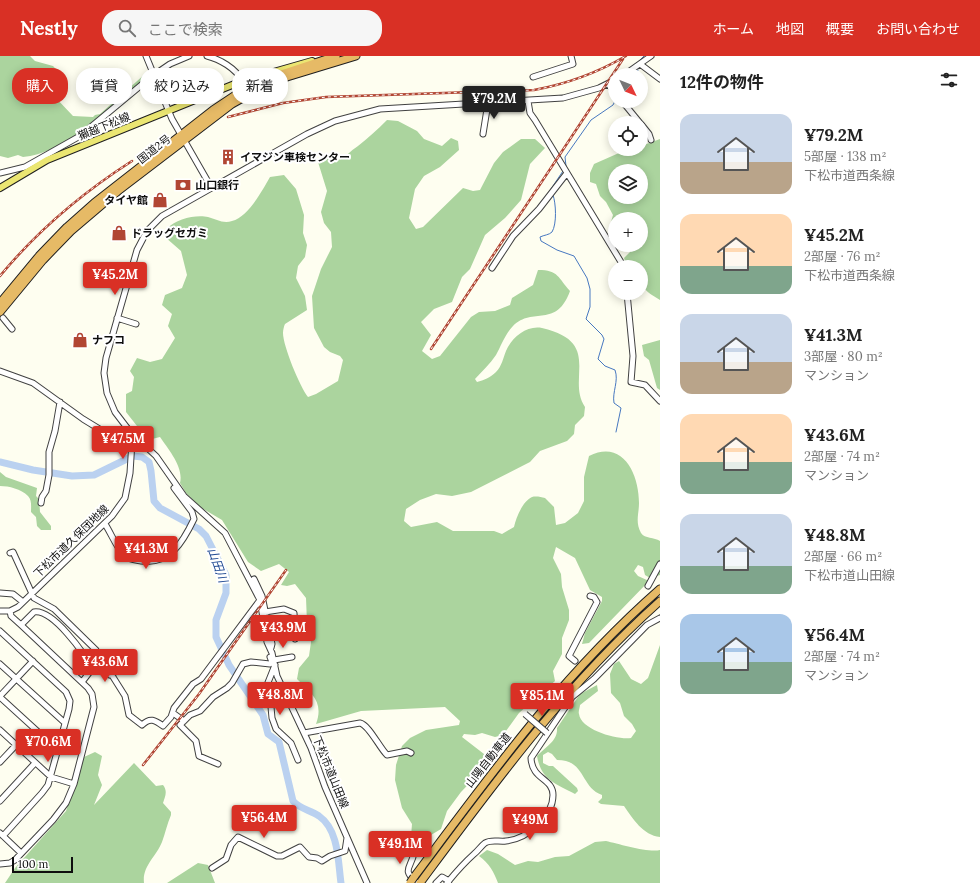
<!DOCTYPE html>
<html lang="ja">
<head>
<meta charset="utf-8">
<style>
  :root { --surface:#fff; --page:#f6f6f6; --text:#222; --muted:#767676; --accent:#d93025 }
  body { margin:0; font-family:Lora,"Noto Sans JP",serif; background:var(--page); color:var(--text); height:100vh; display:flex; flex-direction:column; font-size:15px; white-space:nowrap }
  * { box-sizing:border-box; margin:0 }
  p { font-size:13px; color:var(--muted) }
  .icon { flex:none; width:22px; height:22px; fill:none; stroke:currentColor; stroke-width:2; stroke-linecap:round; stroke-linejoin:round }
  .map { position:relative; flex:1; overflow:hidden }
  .details { display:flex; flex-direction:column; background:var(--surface); width:320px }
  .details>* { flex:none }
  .hud { position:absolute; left:12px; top:12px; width:380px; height:36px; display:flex; gap:8px }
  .needle { width:26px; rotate:133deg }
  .tools { position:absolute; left:608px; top:12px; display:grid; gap:8px }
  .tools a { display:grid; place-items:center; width:40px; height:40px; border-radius:50%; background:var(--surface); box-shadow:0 2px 10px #0003; font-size:20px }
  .scale { position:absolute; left:12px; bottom:10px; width:61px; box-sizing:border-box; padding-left:4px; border:2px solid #0e0e0e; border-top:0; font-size:11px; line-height:14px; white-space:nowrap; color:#0e0e0e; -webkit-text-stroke:3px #fff; paint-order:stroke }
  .price { position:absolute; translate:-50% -34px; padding:0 9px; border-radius:4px; background:var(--accent); color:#fff; font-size:13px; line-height:26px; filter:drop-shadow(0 1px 2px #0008) }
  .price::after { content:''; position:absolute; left:50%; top:24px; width:12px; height:9px; margin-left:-6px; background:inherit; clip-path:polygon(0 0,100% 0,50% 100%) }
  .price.on { background:#222; color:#fff }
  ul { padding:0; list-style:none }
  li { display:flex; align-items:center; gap:12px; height:100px; padding:0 20px }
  li span { display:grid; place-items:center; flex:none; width:112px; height:80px; border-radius:12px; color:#555 }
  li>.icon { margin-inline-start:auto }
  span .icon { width:48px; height:48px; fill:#fffc; stroke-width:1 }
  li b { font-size:17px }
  h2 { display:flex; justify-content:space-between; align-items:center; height:48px; padding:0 20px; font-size:17px }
  .pill { padding:0 14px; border-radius:16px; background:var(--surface); box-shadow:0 2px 10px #0003; font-size:14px; line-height:36px }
  .pill.on { background:var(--accent); color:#fff }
  header { display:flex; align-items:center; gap:24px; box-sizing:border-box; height:56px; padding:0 20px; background:var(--accent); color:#fff }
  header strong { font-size:19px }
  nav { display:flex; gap:22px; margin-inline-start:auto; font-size:14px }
  .search { width:280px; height:36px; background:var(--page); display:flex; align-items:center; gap:10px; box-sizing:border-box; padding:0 14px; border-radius:16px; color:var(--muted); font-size:15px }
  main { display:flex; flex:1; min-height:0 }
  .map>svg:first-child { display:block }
</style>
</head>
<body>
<header>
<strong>Nestly</strong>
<div class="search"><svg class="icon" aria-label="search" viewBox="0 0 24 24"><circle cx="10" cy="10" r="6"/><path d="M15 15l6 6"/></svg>ここで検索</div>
<nav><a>ホーム</a><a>地図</a><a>概要</a><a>お問い合わせ</a></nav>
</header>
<main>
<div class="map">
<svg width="660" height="827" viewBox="0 0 660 827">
  <rect width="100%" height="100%" fill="#fefef0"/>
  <path fill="#abd49e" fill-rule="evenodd" d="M0,0h30l5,5 18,5 12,13 -8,9 -2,9 18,19 20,1 2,-2 5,-1 45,-40 2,4 -50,42c-7,1 -12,11 -19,15 -17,10 -35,20 -55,22l-5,-2 -10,3 -8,-2z
    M387,64l11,1 19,10 7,8 18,7 9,-8 7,3 1,9 -19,17 -16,9 -9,13 -6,29 7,11 7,-2 40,-39 10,3 7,-1 14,-27 9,-11 18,-13h14l10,9 -15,16 -9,36 -16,18 -20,17 -15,34 -8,8 -10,25 -18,7 -13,13 10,13 -9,16 10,8 8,-3 31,-39 8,-5 16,-1 15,-6 2,-7 21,-13 5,-15c21,0 20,8 32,21 -14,38 -37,15 -57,35 -8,8 -12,20 -17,29 -6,9 -14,16 -21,24l2,3c7,-2 13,-4 19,-10 6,-6 7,-14 10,-21 6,-14 21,-26 36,-23 61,14 24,51 43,79l-1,9 -9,9 -1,9 -7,7 -27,10 -10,11 -59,30 -19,4 -16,-2 -16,6 -14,9 -2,12 7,6 26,-5 16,9h41l8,3 12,-7c2,-9 8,-25 18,-30 4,-1 9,0 13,1l9,9 2,18 9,-2 13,-10 6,-12v-24l5,-21c34,-17 50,18 50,47 0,11 -4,19 2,30 4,6 13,4 19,8v34l-10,3 -5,-3 -2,-8 -5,-2 -4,6 4,5 11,5 -60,62 -7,1 3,-11 17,-32v-4l-12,-7 -15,-32 -19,-11 -3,11 8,16 1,13 7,23v10l-7,18v16l-9,17 2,10 -36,32 -16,22 -8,2 -13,-4 -7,2 -11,-1 -2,3 22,17 2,6 -4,10 -21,22 -14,19 -6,18 -20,12 -1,6 -4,3 -6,-1 2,-25 -10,-16 -7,-28 1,-15 6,-19 8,-8 16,-8 33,-5 1,-4 -15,-14 -84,4 -45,13c8,-22 -4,-30 -19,-45l2,-11 10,-12 2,-14 -4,-19 -1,-25 -11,-14 -8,2 -6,-1 8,-13 -10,-8 -18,7 -13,-9 -26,-42 -22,-13 -14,-14 -6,-10c4,-16 -12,-34 -20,-46l-12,3 -22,-28v-18l6,-3 2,-14 -4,-6 7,-13 13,4 12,-3 13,-21 -7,-12 4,-12 -10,-9 3,-10 17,-7 5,-13 -6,-24 -16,-14c1,-3 1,-7 3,-9 7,-9 29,-14 40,-11 8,2 15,7 24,4 16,-4 30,-30 38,-44l14,-2 12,14 8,26 -1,18 4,12 -2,12 -7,9 -2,12 9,18 2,14 -22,14c-1,2 -2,6 -2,9 0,13 17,54 25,64l8,-3 22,-13 5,-21 -3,-4 -10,-4 -6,-5 -10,-19 -2,-32 9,-27 11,-22 -1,-15 -7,-9 -3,-11 6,-21 -9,-29 3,-3 10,-3 6,3c10,-2 13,-8 21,-13 10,-8 19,-16 29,-26z
    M660,83v161c-18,-11 -19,-12 -19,-33h-6l-10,-6 -1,-3 6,-6 1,-7h10v-26h-26v8l-4,-5 2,-7 -7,-13 -6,-6 -4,-12 -6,-2v-9l4,-9 34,-15h13v-3zM615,115h26v26h-26z
    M660,284v50l-3,-2 -8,-28 -5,-4 -2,-11z
    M0,416l6,5 31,11 -1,8 3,3 1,13 11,14v4h-10l-4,-4 -1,-9 -5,-5c0,-5 1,-12 -3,-16 -7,-7 -19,-10 -28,-10z
    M660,589v192c-17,-2 -27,-18 -36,-31l-23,-2 -3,-2 4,-4v-3c-22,-8 -16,-35 -45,-35l-5,-6 -4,-2 -5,3v8l6,3h4l24,22 1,3 -3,3c-19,-10 -34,-14 -38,-38 8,-9 21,-15 20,-28l23,-34 17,-9 1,6 -18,14c0,2 -2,7 -1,9 2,16 38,26 52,24l5,-7 -4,-7 -8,-8 -4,-13 -9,-10 -1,-19 4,-10 5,-3 12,18 10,5 7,-6z
    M95,696l7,4 -4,19 4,10 -8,20 40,-42 22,23 7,-1c5,6 2,12 0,18l8,9v3c-4,9 -6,19 -9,27 -6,15 -20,24 -18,41h-139l10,-15 51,-57 18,-54z
    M606,785c13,3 43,12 54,9v33h-162c-4,-11 -9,-20 -19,-27l8,-6 11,4 17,11 13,-4 10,1 17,-5 14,-1 26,-14z
    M198,807l10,2 7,18h-48z"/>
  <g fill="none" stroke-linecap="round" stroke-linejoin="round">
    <path stroke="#4778c0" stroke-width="1" d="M639,5l5,-5
      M636,19l2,-5
      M566,110l-1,-9 26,-37 22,-15 2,-4
      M551,133l12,-18
      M553,139c3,8 4,29 -1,37 -3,3 -8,3 -12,5l1,4 16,9 17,6 13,22 3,11v18l-4,12 16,16 2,4 -6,20 7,7 10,4c4,11 -3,22 -1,33l7,5 -5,24"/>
    <path stroke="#bad1f0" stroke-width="7" d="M0,406l33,8 39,6 22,-1 39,-19 9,1 7,5 2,9 3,30 6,7 39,21 7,7 20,39v18l-10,27v17l13,28 34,50 5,19 11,8 14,59c7,8 17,9 26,15 20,14 19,46 22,67"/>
    <defs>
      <path id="minor" d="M146,0l26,63 39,68
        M207,0c12,3 29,12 35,25
        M640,8l20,15
        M624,19l27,-19
        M533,21l40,-13 -2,-8
        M608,28l7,8
        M528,45l2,12 5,7 89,147
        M622,45l18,22
        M641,68l8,10 2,6
        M483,78l5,-31
        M0,117l25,-6 55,-31 71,-59 19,-13 19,-8
        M492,212l21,-32 26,-27 28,-36
        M627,237l6,63 -2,26 14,3 15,16
        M3,262l9,11
        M117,262l19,6
        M0,315l33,12 50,36 31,19 29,6 13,12 28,40 41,37 35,67 7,42 5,11 5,23 34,72 14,39 42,96
        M41,447l1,-6 4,-6 3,-16v-23l6,-21 5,-29
        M105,468c6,9 11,23 19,31 5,5 11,5 17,6 29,4 42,-19 53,-42l-2,-7 -18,-24
        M10,497l3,-1 21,46 20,11 42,41 29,46 4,19 13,10c8,-8 13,-5 21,1l8,-9 3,-9 19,-24 8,-5 59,-79
        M254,523l8,17 10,48 -1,4
        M648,530l12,-22
        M0,537l13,1 10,8
        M0,555h10l8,-4 94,-91 13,-18 5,-25 2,-32 -4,-12 -13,-17 -8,-19 -3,-20 2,-15 31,-108 10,-19 15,-15 145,-82 28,-13 45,-12 183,-11 36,-10 16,-8
        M265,556l19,-3 10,4c1,9 -1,18 1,26
        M21,569l13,-13c19,-3 51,42 58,57l-10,13
        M0,575l66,61 4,9 -1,8 -21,76 -6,8 -39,43
        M274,604l18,-3
        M575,605l-6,-5 28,-54 -3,-5 -4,-1
        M0,608l65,59
        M275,609l-10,25 6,17 1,11 4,11 15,14 7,17
        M110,619l12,-7
        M0,640l33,-35
        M0,641l58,53
        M173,657l11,8
        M0,674l51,47 23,7
        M304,677l56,-10c9,2 19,24 27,32l20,-4 4,2
        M0,706l16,-17
        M218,708l-19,-8 -3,-15 -16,-16 10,-10 10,-4 13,-14 14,-9 5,-5 11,-19 8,-2 19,2 2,-2 -2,-5
        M0,745l35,-38
        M0,777l21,20
        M391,784l9,7 14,6c-3,16 -13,16 3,30
        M0,808l10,-1 5,-3 38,-40 13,-17 8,-19 20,-77 -2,-13 -4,-6 -67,-63 -10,-9 -1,-5
        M212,812l14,-9 5,-14 7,-8 39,19h5l18,-9 9,10 8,1 5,3 8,-5 15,-5 2,-13
        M436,827l6,-6 7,4
        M447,827c9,-11 17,-20 27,-29 4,-3 7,-8 11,-11 6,-4 14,-1 21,-2 21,-2 47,-24 47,-46 0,-17 -21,-15 -22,-37l41,-61 22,-18 53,-54 13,-7"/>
      <path id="major" d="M0,132l47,-28 195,-79 70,-20"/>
      <path id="highway" d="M0,247l39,-47 28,-29 27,-24 119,-93 33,-22 17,-8 73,-24
        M0,256l43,-52 28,-29 47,-40 114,-87 34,-19 21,-8 69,-21
        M414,821c77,-103 148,-202 246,-288
        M420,827c75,-101 145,-197 240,-282"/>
    </defs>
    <use href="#minor" stroke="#414141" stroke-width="7"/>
    <use href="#major" stroke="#1f1f1f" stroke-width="8"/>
    <use href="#highway" stroke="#1f1f1f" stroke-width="9"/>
    <use href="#minor" stroke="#fff" stroke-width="5"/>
    <use href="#major" stroke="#ebe672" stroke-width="6"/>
    <use href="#highway" stroke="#e6ba66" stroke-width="7"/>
    <defs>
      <path id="rail" d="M228,61l55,-14 43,-6 208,-7c33,-6 63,-17 92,-34
        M0,220c38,-46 82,-83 132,-115
        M431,293l192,-290
        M143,709l56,-71 87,-124"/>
    </defs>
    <use href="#rail" stroke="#b14633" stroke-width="2.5"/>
    <use href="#rail" stroke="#fff" stroke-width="1" stroke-dasharray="3" stroke-linecap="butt"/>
    <defs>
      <path id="minor-bridge" d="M525,658l22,19"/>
      <path id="highway-bridge" d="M410,827l4,-6"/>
    </defs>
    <use href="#minor-bridge" stroke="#414141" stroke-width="7" stroke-linecap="butt"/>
    <use href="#highway-bridge" stroke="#1f1f1f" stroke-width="9" stroke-linecap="butt"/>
    <use href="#minor-bridge" stroke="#fff" stroke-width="5"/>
    <use href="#highway-bridge" stroke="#e6ba66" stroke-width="7"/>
  </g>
  <defs>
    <symbol id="building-bare" viewBox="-9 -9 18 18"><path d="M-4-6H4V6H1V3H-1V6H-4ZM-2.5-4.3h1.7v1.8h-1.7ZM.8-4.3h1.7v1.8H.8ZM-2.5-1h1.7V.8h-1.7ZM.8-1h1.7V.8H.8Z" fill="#b14633" stroke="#fff" stroke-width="2.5" paint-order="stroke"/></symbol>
    <symbol id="bank-bare" viewBox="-9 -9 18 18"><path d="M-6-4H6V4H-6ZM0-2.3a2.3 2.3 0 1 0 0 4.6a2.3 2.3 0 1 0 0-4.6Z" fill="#b14633" stroke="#fff" stroke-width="2.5" paint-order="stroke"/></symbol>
    <symbol id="shop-bare" viewBox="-9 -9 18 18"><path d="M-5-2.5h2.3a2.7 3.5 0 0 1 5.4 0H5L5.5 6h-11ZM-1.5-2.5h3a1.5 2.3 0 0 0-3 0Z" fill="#b14633" stroke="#fff" stroke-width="2.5" paint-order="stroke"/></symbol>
  </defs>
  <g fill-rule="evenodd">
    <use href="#building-bare" x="217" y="90" width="22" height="22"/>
    <use href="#bank-bare" x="172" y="118" width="22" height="22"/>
    <use href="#shop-bare" x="149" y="133" width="22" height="22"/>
    <use href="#shop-bare" x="108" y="166" width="22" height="22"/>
    <use href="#shop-bare" x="69" y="273" width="22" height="22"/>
  </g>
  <g text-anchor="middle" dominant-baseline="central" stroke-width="4" stroke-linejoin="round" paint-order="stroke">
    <g font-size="11" fill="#0e0e0e" stroke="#fff">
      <text transform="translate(104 70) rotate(-22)">獺越下松線</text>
      <text transform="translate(154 93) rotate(-38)">国道2号</text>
      <text transform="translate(71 485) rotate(-44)">下松市道久保団地線</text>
      <text transform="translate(488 704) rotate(-52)">山陽自動車道</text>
      <text transform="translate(331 716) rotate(68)">下松市道山田線</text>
    </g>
    <g font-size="11" font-weight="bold" fill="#0e0e0e" stroke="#fff" text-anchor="start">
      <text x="240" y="101">イマジン車検センター</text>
      <text x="195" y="129">山口銀行</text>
      <text x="148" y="144" text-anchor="end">タイヤ館</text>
      <text x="131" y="177">ドラッグセガミ</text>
      <text x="92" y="284">ナフコ</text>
    </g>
    <g font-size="12" font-style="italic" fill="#234c94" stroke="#fff">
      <text transform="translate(218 509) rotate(70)">山田川</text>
    </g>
  </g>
</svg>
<div class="tools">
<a><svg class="needle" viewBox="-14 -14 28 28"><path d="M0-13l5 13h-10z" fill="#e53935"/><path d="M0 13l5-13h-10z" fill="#767676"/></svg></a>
<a><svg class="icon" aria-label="locate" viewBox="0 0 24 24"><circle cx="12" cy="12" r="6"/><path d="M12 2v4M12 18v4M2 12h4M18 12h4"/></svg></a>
<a><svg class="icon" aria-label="layers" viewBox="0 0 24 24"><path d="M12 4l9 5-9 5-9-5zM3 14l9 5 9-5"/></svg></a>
<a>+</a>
<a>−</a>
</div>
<div class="scale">100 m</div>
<b class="price on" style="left:494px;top:64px">¥79.2M</b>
<b class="price" style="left:115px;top:240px">¥45.2M</b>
<b class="price" style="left:123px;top:404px">¥47.5M</b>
<b class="price" style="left:146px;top:514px">¥41.3M</b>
<b class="price" style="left:283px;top:593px">¥43.9M</b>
<b class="price" style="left:105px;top:627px">¥43.6M</b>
<b class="price" style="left:280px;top:660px">¥48.8M</b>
<b class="price" style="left:542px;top:661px">¥85.1M</b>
<b class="price" style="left:48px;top:707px">¥70.6M</b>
<b class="price" style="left:264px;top:783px">¥56.4M</b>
<b class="price" style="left:530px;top:785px">¥49M</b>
<b class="price" style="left:400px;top:809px">¥49.1M</b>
<div class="hud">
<a class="pill on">購入</a>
<a class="pill">賃貸</a>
<a class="pill">絞り込み</a>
<a class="pill">新着</a>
</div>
</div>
<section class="details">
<h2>12件の物件<svg class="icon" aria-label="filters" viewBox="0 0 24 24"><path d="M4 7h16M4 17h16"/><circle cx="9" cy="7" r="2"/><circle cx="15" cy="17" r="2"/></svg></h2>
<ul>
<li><span style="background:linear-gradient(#c9d6e8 60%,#b9a48a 0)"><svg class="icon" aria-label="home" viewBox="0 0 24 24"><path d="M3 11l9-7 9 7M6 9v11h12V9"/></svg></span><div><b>¥79.2M</b><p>5部屋 · 138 m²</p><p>下松市道西条線</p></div></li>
<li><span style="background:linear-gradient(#ffd9b3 65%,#7fa58c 0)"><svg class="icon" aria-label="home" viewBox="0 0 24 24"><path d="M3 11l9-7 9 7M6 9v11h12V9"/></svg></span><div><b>¥45.2M</b><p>2部屋 · 76 m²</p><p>下松市道西条線</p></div></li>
<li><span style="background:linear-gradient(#c9d6e8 60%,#b9a48a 0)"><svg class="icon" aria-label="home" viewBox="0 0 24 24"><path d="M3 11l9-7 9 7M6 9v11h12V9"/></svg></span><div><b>¥41.3M</b><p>3部屋 · 80 m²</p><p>マンション</p></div></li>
<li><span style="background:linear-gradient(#ffd9b3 60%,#7fa58c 0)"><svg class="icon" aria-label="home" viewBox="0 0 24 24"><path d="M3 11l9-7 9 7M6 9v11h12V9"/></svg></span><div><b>¥43.6M</b><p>2部屋 · 74 m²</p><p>マンション</p></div></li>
<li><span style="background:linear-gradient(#c9d6e8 65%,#7fa58c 0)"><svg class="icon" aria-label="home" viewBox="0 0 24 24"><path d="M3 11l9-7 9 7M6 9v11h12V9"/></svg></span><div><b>¥48.8M</b><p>2部屋 · 66 m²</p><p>下松市道山田線</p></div></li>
<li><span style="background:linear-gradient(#a9c7e8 60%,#7fa58c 0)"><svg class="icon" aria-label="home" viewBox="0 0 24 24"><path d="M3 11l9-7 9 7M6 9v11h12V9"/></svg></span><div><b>¥56.4M</b><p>2部屋 · 74 m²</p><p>マンション</p></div></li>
</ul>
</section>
</main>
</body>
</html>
